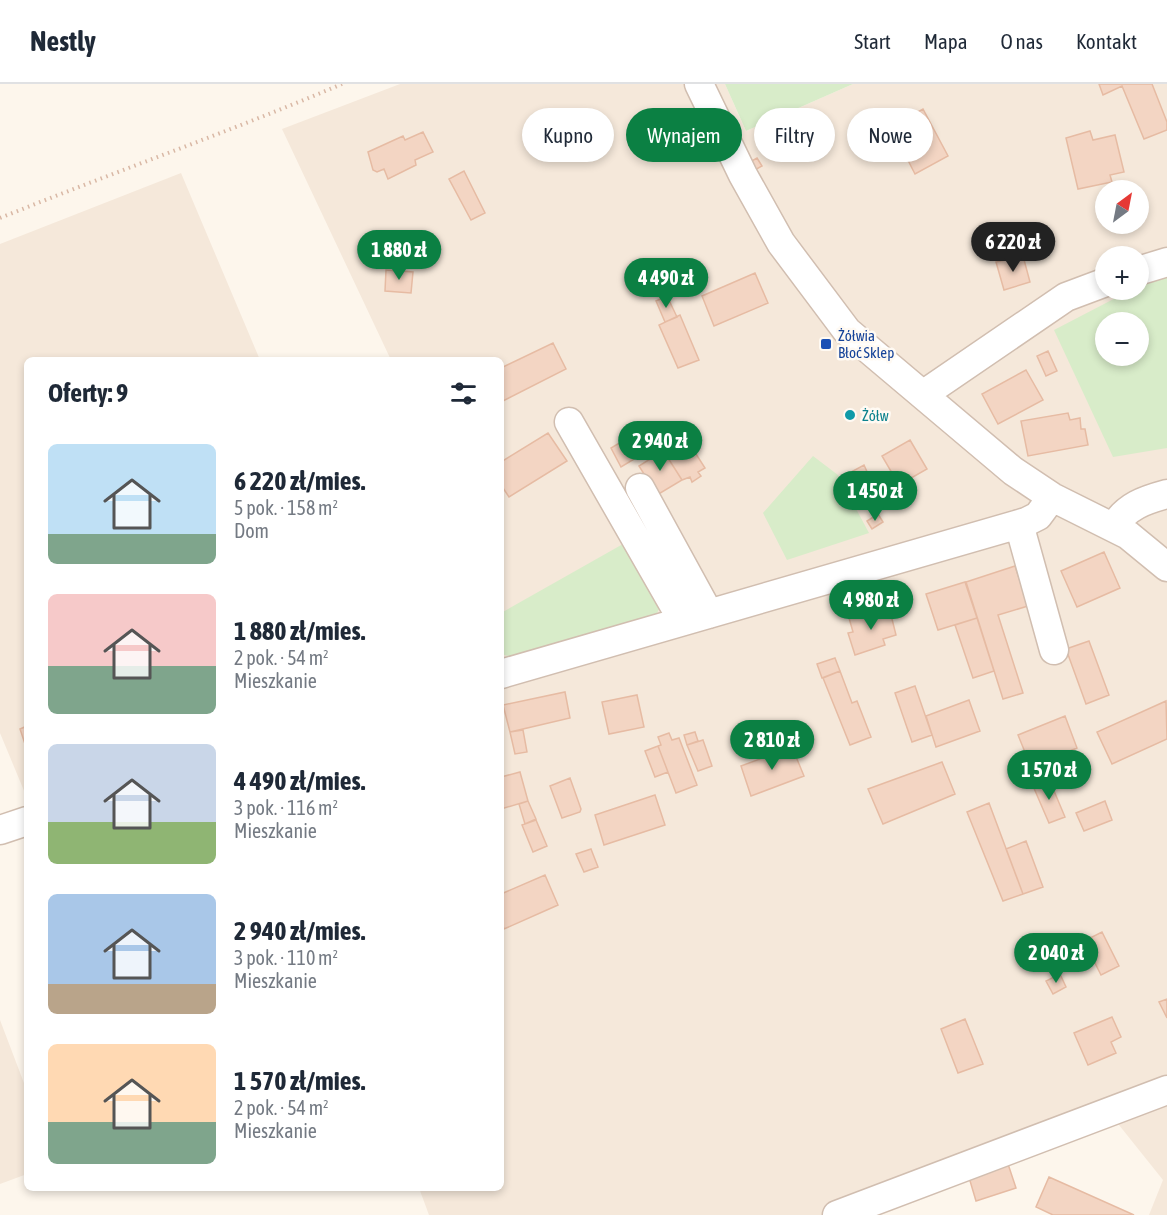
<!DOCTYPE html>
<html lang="pl">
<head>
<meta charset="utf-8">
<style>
  :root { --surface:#fff; --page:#f6f6f7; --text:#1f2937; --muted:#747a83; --line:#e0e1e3; --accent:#0b8043 }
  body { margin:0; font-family:"Asap Condensed",sans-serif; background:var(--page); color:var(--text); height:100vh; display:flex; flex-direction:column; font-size:22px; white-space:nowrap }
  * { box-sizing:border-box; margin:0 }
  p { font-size:20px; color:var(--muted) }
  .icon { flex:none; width:33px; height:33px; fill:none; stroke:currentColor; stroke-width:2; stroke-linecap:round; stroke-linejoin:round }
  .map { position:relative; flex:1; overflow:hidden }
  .drawer { position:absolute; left:24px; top:273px; width:480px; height:834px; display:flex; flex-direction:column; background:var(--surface); border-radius:9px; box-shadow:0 3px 9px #0003 }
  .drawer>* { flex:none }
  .guide { position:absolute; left:522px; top:24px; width:555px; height:54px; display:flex; gap:12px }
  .needle { width:39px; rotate:32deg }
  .tools { position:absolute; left:1095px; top:96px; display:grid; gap:12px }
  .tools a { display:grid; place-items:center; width:54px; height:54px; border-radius:50%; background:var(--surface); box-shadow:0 3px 9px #0003; font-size:30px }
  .price { position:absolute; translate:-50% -51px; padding:0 14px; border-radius:21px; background:var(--accent); color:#fff; font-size:20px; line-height:39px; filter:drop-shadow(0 2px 3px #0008) }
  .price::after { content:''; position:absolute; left:50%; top:36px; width:18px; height:14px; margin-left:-9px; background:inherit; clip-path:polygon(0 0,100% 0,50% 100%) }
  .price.on { background:#222; color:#fff }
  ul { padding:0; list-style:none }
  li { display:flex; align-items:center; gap:18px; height:150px; padding:0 24px }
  li span { display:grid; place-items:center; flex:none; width:168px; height:120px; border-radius:9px; color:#555 }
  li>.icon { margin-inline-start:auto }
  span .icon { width:72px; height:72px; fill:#fffc; stroke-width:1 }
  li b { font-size:26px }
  h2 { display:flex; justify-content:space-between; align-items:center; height:72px; padding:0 24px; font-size:26px }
  .pill { padding:0 21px; border-radius:27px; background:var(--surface); box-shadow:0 3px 9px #0003; font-size:21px; line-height:54px }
  .pill.on { background:var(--accent); color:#fff }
  header { display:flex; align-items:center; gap:36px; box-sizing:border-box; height:84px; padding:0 30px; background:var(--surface); border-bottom:2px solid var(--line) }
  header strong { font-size:28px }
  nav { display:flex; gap:33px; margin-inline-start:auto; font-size:21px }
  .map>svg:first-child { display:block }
</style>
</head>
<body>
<header>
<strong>Nestly</strong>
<nav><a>Start</a><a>Mapa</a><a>O nas</a><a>Kontakt</a></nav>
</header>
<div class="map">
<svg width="1167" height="1131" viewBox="0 0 1167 1131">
  <rect width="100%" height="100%" fill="#fdf6ec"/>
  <path fill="#f5e8da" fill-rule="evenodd" d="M400,0h325l21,47 107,-47h314v1131h-18l14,-35 -48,-60 -253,95h-433l-10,-27h82v-828h-110l-109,-231zM1106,106h32v34h-32zM1106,172h32v34h-32zM1106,238h32v34h-32z
    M181,89l79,187h-233v438l-27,-65v-489z
    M0,936l27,71v83l-27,10z"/>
  <path fill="#d8ecc9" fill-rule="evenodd" d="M725,0h128l-107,47z
    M1167,191v173l-54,9 -59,-127 77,-40h7l1,-4 18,-10zM1106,238h32v34h-32z
    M813,372l25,19 31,58 -82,27 -24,-47z
    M623,460l39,59 -7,14 -140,41 -14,-4v-41z"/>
  <path fill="#f3d5c3" stroke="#e6bba3" stroke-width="1.5" d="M1099,0h53l15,38v8l-23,9 -22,-53 -19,9z
    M923,25l25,47 -33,18 -24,-47z
    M1090,47l3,9 22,-5 9,37 -14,3 2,7 -34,7 -12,-51z
    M423,48l10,20 -18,8 1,5 -28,14 -4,-10 -7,3 -4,-2 -5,-18 35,-16 2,4z
    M757,74l5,8 -9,5 -5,-8z
    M464,87l21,42 -14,7 -22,-41z
    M1023,172l7,26 -26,8 -8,-28z
    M386,186l27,2 -2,21 -26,-2z
    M755,189l13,30 -54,23 -12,-30z
    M667,212l10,21 -12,5 -9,-21z
    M680,231l19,45 -21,8 -19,-43z
    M553,259l13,26 -65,33v-34z
    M1048,267l9,20 -11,5 -9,-20z
    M1026,286l17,30 -45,24 -16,-30z
    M1068,329l2,7 10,-2 1,11h4l3,16 -60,11 -7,-35z
    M682,348l23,36 -7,4 3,4 -9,6 -2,-5 -8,3 -21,-33z
    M548,349l19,28 -58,36 -8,-12v-23z
    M626,355l10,19 -15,9 -10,-19z
    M910,356l17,29 -28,16 -17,-29z
    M661,363l21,33 -25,15 -18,-29 16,-10 -2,-4z
    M864,381l9,20 -12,7 -10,-20z
    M878,430l5,8 -11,7 -5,-8z
    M1104,468l16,36 -43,19 -16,-36z
    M1015,482l13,40 -30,9 25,78 -20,6 -37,-117z
    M965,498l12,36 -39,12 -12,-36z
    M874,525l2,6 14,-4 6,24 -13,4 2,6 -30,10 -7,-22 5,-1 -4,-14z
    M977,534l17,53 -21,7 -18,-53z
    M1089,557l20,54 -23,9 -20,-55z
    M835,574l5,13 -18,7 -5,-14z
    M840,587l12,32 5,-2 14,36 -21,8 -27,-67z
    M915,602l17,49 -20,7 -17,-49z
    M565,608l5,26 -60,14 -7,-27z
    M637,611l7,32 -35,7 -7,-32z
    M969,616l11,31 -44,16 -10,-31z
    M1166,617l1,38 -55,25 -15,-32z
    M1065,632l12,32 -46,19 -13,-32z
    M27,642v24l-7,-21z
    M523,646l4,22 -12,2 -5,-22z
    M695,648l3,9 -11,4 -3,-10z
    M669,649l3,7 7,-2 18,47 -21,8 -18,-47 3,-1 -3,-8z
    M703,656l9,26 -14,5 -11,-26z
    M658,662l10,26 -13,5 -10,-26z
    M792,663l12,29 -53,20 -10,-30z
    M942,678l13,32 -72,30 -15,-35z
    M520,688l8,29 -27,8v-32z
    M570,694l11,31 -1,3 -18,6 -12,-32z
    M1049,695l16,38 -16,6 -16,-37z
    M655,711l10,30 -61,20 -9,-30z
    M528,717l8,18 -11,5 -6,-20z
    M1105,717l7,19 -28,11 -8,-18z
    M989,719l34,91 -20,7 -36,-89z
    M536,736l11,26 -14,6 -11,-27z
    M1026,757l17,46 -20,7 -17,-45z
    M591,765l7,18 -14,5 -8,-18z
    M545,791l13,30 -54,24 -3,-9v-26z
    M1102,848l17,34 -18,9 -17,-34z
    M1060,890l6,13 -13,7 -7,-13z
    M1167,915v19l-8,-16z
    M1112,933l9,20 -10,5 5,11 -28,12 -14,-32z
    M965,935l18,45 -25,9 -17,-44z
    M1007,1077l9,27 -40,13 -8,-27z
    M1049,1093l85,38h-81l-17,-8z"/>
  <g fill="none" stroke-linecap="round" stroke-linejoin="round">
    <defs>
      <path id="minor" d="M699,0l44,91 38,68 66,88 166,140 39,26 76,38 39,32
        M1138,187l29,-9
        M924,310l142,-97 40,-15
        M569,338l114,199
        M640,404l69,126
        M1019,440l35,126
        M1114,443c12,-21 31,-27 53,-33
        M501,590l525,-152 12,-6 14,-19
        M0,746l27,-9
        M837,1131l330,-125"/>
    </defs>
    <use href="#minor" stroke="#d1beb0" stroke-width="31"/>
    <path stroke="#d9b8a5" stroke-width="4" stroke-dasharray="1.5 4.5" stroke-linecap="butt" d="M0,134c114,-46 229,-86 342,-134"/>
    <use href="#minor" stroke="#fff" stroke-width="28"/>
  </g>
  <rect fill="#1a4fb4" stroke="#fffaf3" stroke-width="2" x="820" y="254" width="12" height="12" rx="3"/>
  <circle fill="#0f9aa8" stroke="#fffaf3" stroke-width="2" cx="850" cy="331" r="6"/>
  <g text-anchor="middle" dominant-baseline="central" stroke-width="5" stroke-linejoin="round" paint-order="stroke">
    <g font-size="15" fill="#164399" stroke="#fffaf3" text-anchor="start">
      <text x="838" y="251">Żółwia<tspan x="838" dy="17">Błoć Sklep</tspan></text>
    </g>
    <g font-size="15" fill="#0d838f" stroke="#fffaf3" text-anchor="start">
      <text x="862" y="331">Żółw</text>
    </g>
  </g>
</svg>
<div class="tools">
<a><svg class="needle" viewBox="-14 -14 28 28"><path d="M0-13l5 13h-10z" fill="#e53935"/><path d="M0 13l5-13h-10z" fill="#747a83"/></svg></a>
<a>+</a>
<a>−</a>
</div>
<b class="price on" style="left:1013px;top:189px">6 220 zł</b>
<b class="price" style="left:399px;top:197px">1 880 zł</b>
<b class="price" style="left:666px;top:225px">4 490 zł</b>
<b class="price" style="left:660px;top:388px">2 940 zł</b>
<b class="price" style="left:875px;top:438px">1 450 zł</b>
<b class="price" style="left:871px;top:547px">4 980 zł</b>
<b class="price" style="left:772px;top:687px">2 810 zł</b>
<b class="price" style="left:1049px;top:717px">1 570 zł</b>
<b class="price" style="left:1056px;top:900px">2 040 zł</b>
<div class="guide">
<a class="pill">Kupno</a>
<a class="pill on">Wynajem</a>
<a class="pill">Filtry</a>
<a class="pill">Nowe</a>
</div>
<section class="drawer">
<h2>Oferty: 9<svg class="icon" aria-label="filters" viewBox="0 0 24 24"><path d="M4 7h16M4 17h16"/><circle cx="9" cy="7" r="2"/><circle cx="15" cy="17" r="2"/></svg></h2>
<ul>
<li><span style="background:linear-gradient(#bfe0f5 75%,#7fa58c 0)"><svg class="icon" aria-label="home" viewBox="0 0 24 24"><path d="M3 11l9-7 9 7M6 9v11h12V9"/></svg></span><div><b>6 220 zł/mies.</b><p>5 pok. · 158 m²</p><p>Dom</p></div></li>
<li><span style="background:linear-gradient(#f6c9c9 60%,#7fa58c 0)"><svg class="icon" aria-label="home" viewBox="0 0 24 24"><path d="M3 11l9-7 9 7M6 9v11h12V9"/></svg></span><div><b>1 880 zł/mies.</b><p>2 pok. · 54 m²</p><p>Mieszkanie</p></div></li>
<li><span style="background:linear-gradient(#c9d6e8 65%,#8fb573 0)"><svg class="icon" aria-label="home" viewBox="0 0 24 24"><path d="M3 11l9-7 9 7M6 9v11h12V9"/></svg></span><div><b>4 490 zł/mies.</b><p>3 pok. · 116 m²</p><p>Mieszkanie</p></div></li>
<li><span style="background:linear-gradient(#a9c7e8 75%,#b9a48a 0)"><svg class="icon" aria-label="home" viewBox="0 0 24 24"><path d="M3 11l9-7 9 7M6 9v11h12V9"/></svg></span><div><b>2 940 zł/mies.</b><p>3 pok. · 110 m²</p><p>Mieszkanie</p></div></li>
<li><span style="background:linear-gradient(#ffd9b3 65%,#7fa58c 0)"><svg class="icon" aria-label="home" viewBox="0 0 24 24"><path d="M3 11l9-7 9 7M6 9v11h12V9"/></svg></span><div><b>1 570 zł/mies.</b><p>2 pok. · 54 m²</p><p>Mieszkanie</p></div></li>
</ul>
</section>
</div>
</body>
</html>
